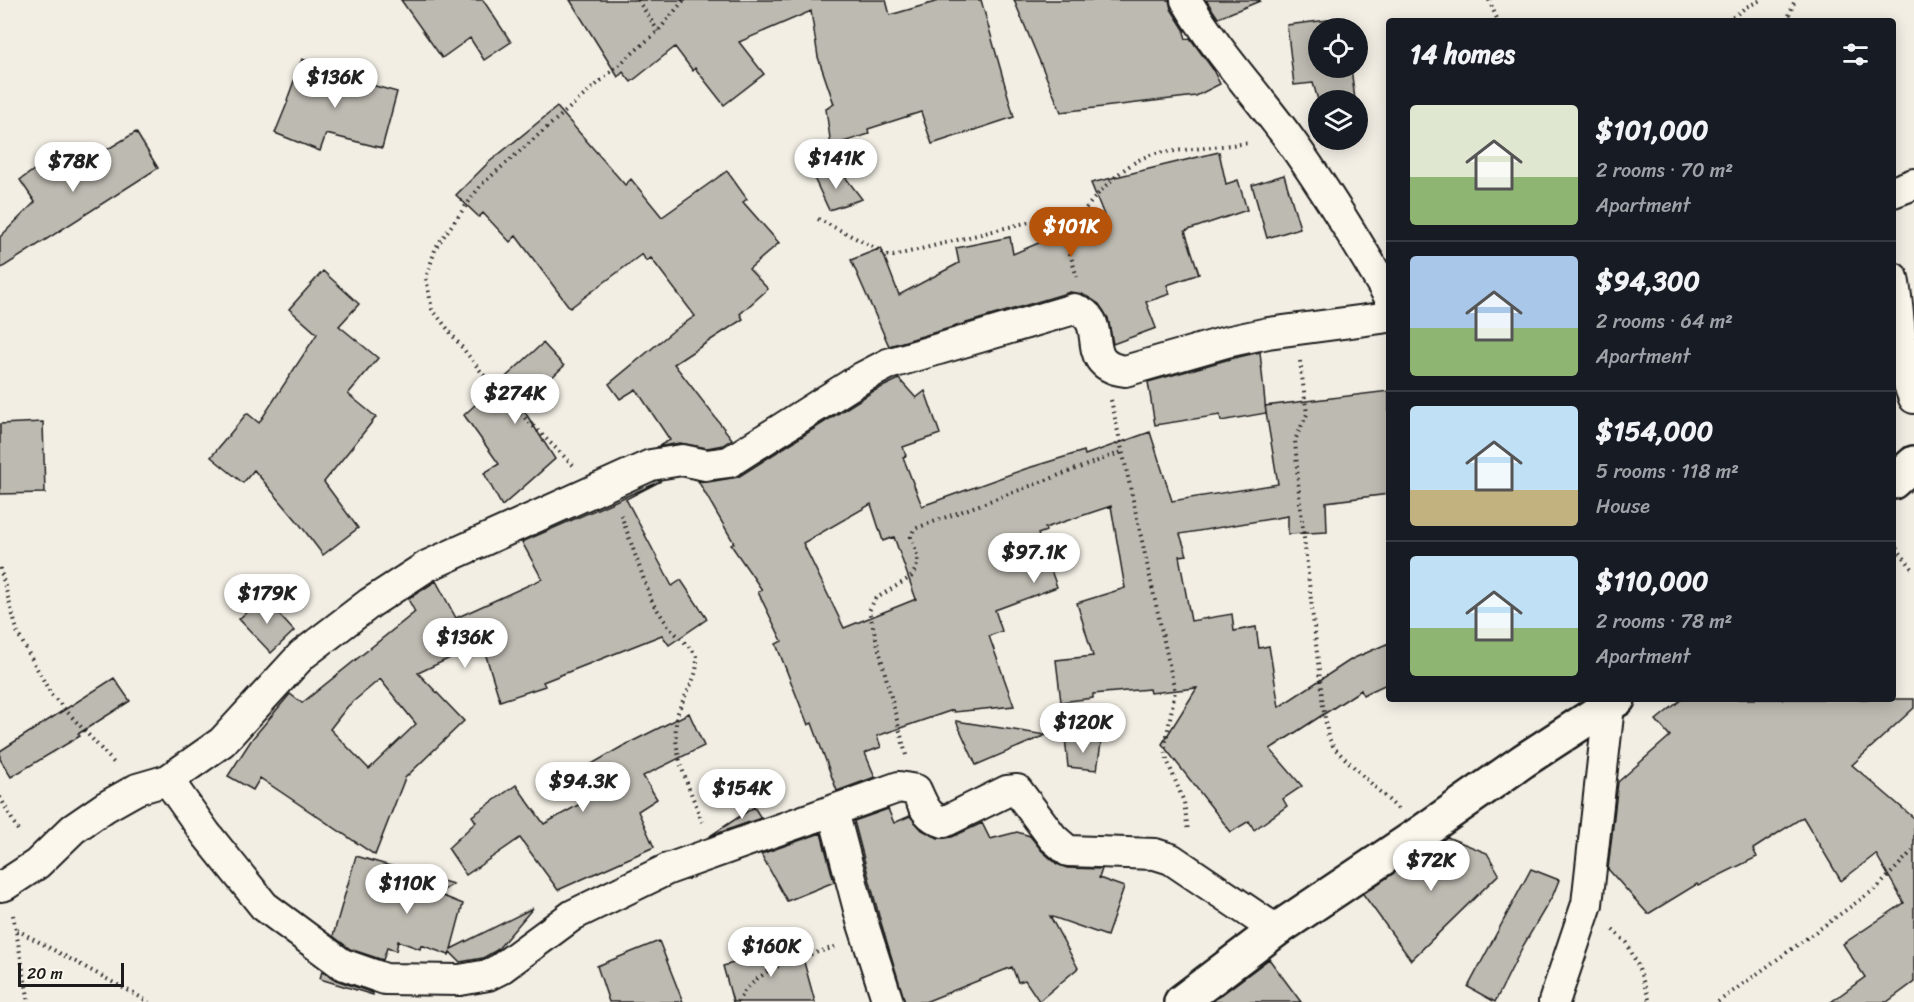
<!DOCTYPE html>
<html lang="en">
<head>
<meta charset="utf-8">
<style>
  :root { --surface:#171b24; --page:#242831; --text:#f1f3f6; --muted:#9ea1a6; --line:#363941; --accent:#b45309 }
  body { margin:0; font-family:Sriracha,sans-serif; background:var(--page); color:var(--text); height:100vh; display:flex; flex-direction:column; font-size:22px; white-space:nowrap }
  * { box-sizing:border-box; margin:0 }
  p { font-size:20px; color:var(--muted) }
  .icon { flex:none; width:33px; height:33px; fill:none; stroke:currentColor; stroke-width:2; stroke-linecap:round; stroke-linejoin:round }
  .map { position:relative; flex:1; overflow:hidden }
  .details { position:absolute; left:1386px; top:18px; width:510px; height:684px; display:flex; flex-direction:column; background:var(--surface); border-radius:6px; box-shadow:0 3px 15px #0003 }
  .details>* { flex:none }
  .fabs { position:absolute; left:1308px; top:18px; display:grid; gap:12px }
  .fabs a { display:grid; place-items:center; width:60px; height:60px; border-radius:50%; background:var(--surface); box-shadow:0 3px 15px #0003; font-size:30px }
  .scale { position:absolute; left:18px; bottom:15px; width:106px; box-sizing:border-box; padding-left:6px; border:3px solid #1c1c1c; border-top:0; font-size:16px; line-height:21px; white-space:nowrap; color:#1c1c1c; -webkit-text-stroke:4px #fbf7ec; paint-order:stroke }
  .price { position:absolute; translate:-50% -51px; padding:0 14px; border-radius:21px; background:#fff; color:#222; font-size:20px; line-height:39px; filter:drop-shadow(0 2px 3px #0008) }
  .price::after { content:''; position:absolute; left:50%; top:36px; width:18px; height:14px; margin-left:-9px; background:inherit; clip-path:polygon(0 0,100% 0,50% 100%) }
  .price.on { background:var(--accent); color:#fff }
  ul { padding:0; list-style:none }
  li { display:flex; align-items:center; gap:18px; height:150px; padding:0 24px }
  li+li { border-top:2px solid var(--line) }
  li span { display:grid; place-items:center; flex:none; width:168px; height:120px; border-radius:6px; color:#555 }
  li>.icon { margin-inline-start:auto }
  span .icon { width:72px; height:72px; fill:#fffc; stroke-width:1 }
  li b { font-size:26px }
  h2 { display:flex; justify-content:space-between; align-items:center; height:72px; padding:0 24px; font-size:26px }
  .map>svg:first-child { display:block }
</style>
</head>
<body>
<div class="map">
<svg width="1914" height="1002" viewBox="0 0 1914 1002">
  <rect width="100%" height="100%" fill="#f2eee4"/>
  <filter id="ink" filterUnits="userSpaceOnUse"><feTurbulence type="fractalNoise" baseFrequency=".0167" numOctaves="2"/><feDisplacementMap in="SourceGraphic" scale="12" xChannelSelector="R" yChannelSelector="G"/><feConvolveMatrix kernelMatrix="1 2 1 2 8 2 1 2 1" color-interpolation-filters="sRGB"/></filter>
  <g filter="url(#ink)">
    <path fill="#bdbab1" stroke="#1c1c1c" stroke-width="1.5" fill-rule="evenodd" d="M401,0h82l28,42 -27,18 -14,-22 -28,20z
      M570,0h316l4,15 52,-15h39l33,117 -82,27 -11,-32 -53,17 1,5 -38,12 -5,-37 8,-5 -16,-47 -7,-46 -72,31 25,32 -40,31 -29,-37 -2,3 -18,-24 -44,35 -8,-10 -5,5z
      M1014,0h155l2,9 14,22 -1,1 2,7 4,-1 22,30 8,16 -24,12 -135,16z
      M1206,0h54v1l-42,17z
      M1344,18l1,10h-27v40h33l4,32h-37l-5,-17 -19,2 -7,-60z
      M302,59l66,25 29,8 -15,56 -56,-14 -6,17 -45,-18 13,-32 -1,-1z
      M557,107l68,78 6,-6 31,38 65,-46 20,28 -4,3 36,41 -30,26 19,20 -28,25 3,5 -69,45 58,75 -9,6 -16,3 -27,-5 -23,4 13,-7 -34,-51 -16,10 -11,-15 64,-53 22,-15 -44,-58 -5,3 -4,-7 -72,54 -54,-72 -6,6 -27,-29 -4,4 -23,-22 32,-32z
      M136,132l22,36 -158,101v-32l35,-35 -15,-22 42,-30 13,19z
      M1219,152l7,32 12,-4 9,30 -62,21 14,43 -32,11 3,9 -24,8 10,26 -43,16 -5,-26 -9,-14 -17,-10 -12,-2 -181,54 -38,-86 30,-12 18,47 60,-32 -3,-15 54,-11 3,17 91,-39 -13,-32z
      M839,169l23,30 -33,11 -15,-32z
      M1284,175l16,53 -33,10 -15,-53z
      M323,271l36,33 -20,22 39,32 -30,36 28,23 -52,65 34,46 -35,27 -25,-33 -44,-52 -11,13 -32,-26 36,-44 12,10 58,-89 -28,-25z
      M543,343l21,23 -43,40 34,53 -53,47 -18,-33 15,-9 -35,-49z
      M1260,352l6,61 -45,8 -1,-6 -65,10 -7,-43 82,-23z
      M899,379l17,19 9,-7 15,43 -37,13 3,9 -3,1 19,49 103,-37 59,-18 1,4 65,-23 22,69 106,-17 -13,-78 124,-15v103l-63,8 1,30 -39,2v-18l-108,18 7,21 -8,1 12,65 41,-7 2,17 22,-4 3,21 10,-2 10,61 73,-48 37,-16v40l-26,12 -2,-5 -91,59 32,37 -19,13 4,7 -33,24 -5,-9 -18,11 -69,-88 35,-56 -47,5 -1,-4 -56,5v4l-32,4 -5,-42 37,-4 -16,-53 48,-15 -14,-82 -66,22 1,3 -8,3 19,53 -62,23 7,21 -13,5 25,70 -60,6 -1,-2 -76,26 4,11 -16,6 10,24 -38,14 -25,-68 -4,2 -32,-81 6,-3 -24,-49 4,-2 -31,-45 3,-2 -36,-62 10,1 30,-5 134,-85zM871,504l12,37 11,-4 22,62 -72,29 -41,-85z
      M43,422l2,71 -45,1v-70z
      M661,481l-35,18 46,87 9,-6 26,39 -38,26 -7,-10 -119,47 2,4 -45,15 -18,-58 -64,30 46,48 -59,57 -30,77 -115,-77 -7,12 -25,-14 24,-37 38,-45 12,9 113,-91 -7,-13 28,-18 20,37 86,-39 -20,-37zM380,679l36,45 -47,45 -39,-40 18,-23z
      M263,597l31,34 -23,22 -32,-34z
      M114,678l16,23 -52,33 2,2 -69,41 -11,-18v-8z
      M1682,699h232v9l-62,57 62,53v164l-27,20h-56l34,-25 -22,-33 61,-41 -28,-49 -35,27 -38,-64 -50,32 4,8 -59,29 -1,-2 -49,30 -40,-45 10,-87 52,-46 -14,-16z
      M689,713l15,33 -61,30 14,23 -19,12 16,36 -96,43 -38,-52 -54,37 -18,-27 28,-26 -4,-6 44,-31 28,39 47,-26 -15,-25 47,-27z
      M956,721l90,14 -70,30z
      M1065,737l36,6 -4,27 -29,-3z
      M754,807l7,11 -51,18z
      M888,809l6,14 16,-7 12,14 16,8 14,-1 30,-14 8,16 27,-7 13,4 12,15 15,13 10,4 35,1 -3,9 25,9 -17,49 -57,-20 28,52 -39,33 -14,-21 -7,2 -6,-15 -87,35h-20l-26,-86 -25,-95z
      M821,833l13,49 -47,19 -26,-47z
      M1447,837l40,16 12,21 -88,86 -48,-66z
      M356,856l97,28 -15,10 25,10 -12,45 82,-41 -36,42 -14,8 -23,4 -10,-10 -1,3 -28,-10 -1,4 -22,-8 -2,10 -9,-3 -4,12 -33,-11 -17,-13z
      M1531,869l28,11 -6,15 -30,51 -28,56 -27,-15z
      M659,941l24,61h-74l-12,-36z
      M799,944l16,58h-82l-10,-36z
      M1269,959l32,43h-89z
      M322,971l14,9 37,13v2l-53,-16z"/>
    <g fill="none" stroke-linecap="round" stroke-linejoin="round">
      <defs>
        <path id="minor" d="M1186,0c30,51 70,93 104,140 36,50 68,103 99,156
          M1893,192l21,-8
          M1893,278c8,39 5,83 21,120
          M168,780l38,54 58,72 78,58 43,15 75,1 28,-5 12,-6 73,-54 95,-46 231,-82 17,3c7,15 10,27 28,32l63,-31 10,-1 36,48 15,13 87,3 16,5 105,71
          M833,811l29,110 26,81
          M0,886l5,-1 32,-21 36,-35 32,-22 32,-18 31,-9 54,-38 80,-87 68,-52 57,-37 224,-101 31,-5 24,5 23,-3 134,-85 25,-13 186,-55c39,11 1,55 51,62l101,-29 42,-9 121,-16
          M1554,1002l33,-98 22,-198"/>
        <path id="tertiary" d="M1893,482l21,-19
          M1181,1002l95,-72 146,-98 101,-71 95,-62"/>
      </defs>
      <use href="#minor" stroke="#1c1c1c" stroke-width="34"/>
      <use href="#tertiary" stroke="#1c1c1c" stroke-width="38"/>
      <path stroke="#1c1c1c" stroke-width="4" stroke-dasharray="1.5 4.5" stroke-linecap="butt" d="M638,0l20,31
        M1489,0l9,21
        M1728,21l18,-14 15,-7
        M1787,21l8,-21
        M818,219l59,30 8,6 8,1 144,-36c31,9 31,29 40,57
        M1063,236c26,-30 52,-71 93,-83l94,-10
        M1300,361l7,53 -12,26 4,54 24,212 5,30 6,12 64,61
        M1111,400l64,291 -10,55 2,14 17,42 4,29
        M573,465l-80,-78 -61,-78 -6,-31 10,-31 45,-62 177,-154 26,-31
        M621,515l31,87 17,25 26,26c9,23 -18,47 -19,70 -3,35 15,67 26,99
        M1893,543l21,28
        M0,568l18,66 33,60 64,70
        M906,755l-37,-144 6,-12 36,-22c11,-16 6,-23 0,-40l3,-8 208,-77
        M0,797l20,37
        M13,915l16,87
        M17,930l132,72
        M1613,930l14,13 11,23 12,36
        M737,1002c25,-38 57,-42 98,-55
        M1718,1002l160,-115 36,-38"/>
      <use href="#minor" stroke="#fbf7ec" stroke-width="30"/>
      <use href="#tertiary" stroke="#fbf7ec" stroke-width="33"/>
    </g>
  </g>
</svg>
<div class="fabs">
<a><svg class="icon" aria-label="locate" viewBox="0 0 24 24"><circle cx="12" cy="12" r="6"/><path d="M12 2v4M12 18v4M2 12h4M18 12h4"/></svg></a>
<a><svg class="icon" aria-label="layers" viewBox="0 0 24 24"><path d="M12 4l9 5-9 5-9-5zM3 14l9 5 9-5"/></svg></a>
</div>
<div class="scale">20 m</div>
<b class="price" style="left:335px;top:109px">$136K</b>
<b class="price" style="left:836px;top:190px">$141K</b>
<b class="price" style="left:73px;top:193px">$78K</b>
<b class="price on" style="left:1071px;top:258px">$101K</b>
<b class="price" style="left:515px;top:425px">$274K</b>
<b class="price" style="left:1034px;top:584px">$97.1K</b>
<b class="price" style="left:267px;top:625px">$179K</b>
<b class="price" style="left:465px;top:669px">$136K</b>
<b class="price" style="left:1083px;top:754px">$120K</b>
<b class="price" style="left:583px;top:813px">$94.3K</b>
<b class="price" style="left:742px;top:820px">$154K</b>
<b class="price" style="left:1431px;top:892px">$72K</b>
<b class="price" style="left:407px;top:915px">$110K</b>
<b class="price" style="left:771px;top:978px">$160K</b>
<section class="details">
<h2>14 homes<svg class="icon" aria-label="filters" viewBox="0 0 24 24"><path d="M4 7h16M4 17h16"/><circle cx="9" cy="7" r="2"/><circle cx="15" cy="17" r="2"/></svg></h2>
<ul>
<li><span style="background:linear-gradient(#dfe7d0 60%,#8fb573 0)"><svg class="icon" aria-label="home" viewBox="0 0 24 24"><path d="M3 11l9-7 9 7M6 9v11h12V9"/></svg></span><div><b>$101,000</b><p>2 rooms · 70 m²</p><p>Apartment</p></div></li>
<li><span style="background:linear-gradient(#a9c7e8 60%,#8fb573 0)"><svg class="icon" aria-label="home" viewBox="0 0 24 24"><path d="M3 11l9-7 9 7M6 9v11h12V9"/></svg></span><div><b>$94,300</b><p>2 rooms · 64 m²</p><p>Apartment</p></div></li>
<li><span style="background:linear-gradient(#bfe0f5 70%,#c2b280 0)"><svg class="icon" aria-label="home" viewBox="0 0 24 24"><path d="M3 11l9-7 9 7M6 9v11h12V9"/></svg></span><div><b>$154,000</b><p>5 rooms · 118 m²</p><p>House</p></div></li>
<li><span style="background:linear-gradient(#bfe0f5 60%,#8fb573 0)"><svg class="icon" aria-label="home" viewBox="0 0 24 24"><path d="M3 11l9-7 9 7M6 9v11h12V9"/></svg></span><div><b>$110,000</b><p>2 rooms · 78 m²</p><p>Apartment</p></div></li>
</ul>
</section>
</div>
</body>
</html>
